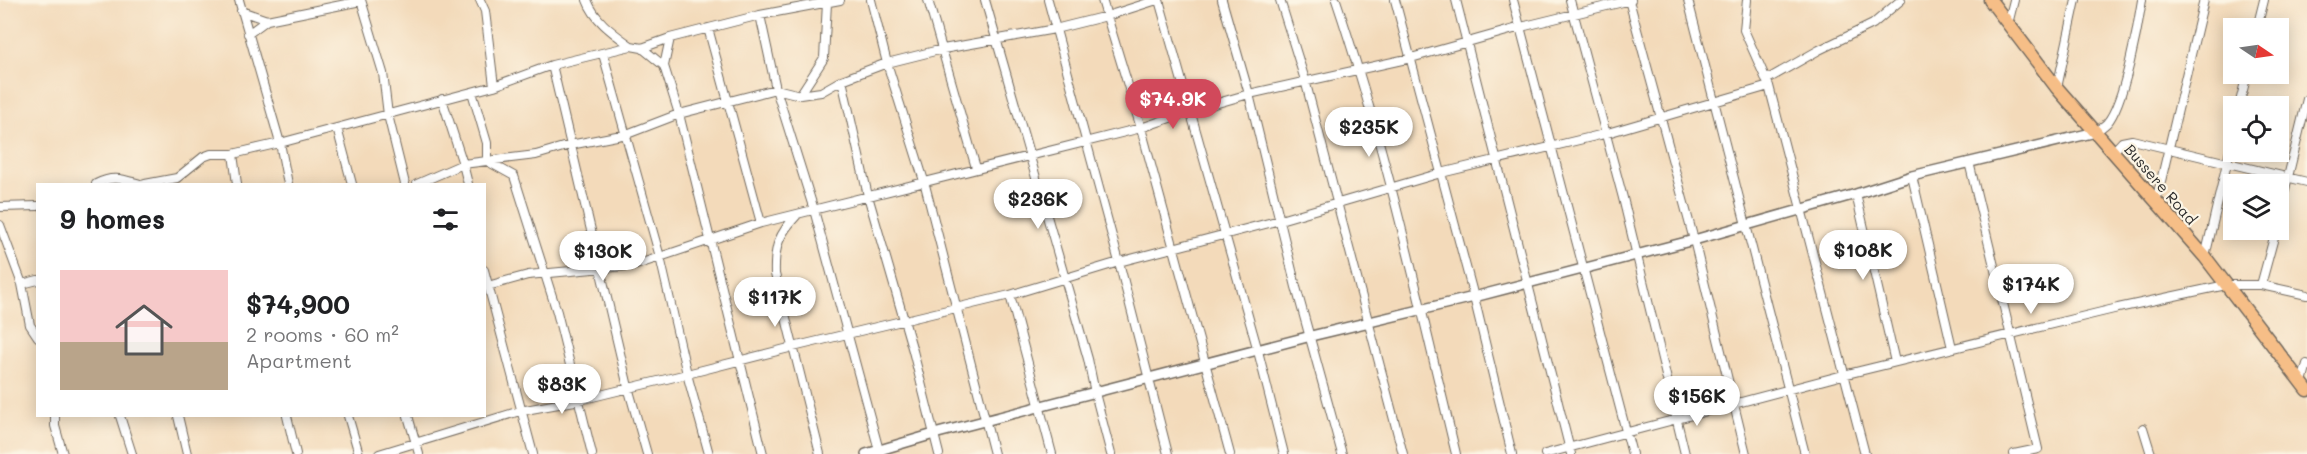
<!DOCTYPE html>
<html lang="en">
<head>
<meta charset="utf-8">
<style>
  :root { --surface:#fff; --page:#f6f6f6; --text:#202124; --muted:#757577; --line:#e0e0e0; --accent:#d1495b }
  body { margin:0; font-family:Mali,sans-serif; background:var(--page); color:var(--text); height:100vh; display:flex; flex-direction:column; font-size:22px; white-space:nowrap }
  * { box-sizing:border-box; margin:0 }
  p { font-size:20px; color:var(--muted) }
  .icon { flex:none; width:33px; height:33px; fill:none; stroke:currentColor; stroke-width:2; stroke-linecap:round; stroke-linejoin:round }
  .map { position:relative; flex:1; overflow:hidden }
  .sheet { position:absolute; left:36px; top:183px; width:450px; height:234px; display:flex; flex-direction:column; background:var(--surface); border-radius:0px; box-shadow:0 3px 15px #0003 }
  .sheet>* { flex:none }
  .needle { width:39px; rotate:103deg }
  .fabs { position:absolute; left:2223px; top:18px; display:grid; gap:12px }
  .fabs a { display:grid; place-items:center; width:66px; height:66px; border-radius:0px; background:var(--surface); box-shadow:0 3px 15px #0003; font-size:30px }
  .price { position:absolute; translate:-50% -51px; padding:0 14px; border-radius:21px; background:#fff; color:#222; font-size:20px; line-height:39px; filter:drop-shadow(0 2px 3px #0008) }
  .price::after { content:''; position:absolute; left:50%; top:36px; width:18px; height:14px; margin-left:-9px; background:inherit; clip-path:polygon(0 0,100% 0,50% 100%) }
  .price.active { background:var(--accent); color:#fff }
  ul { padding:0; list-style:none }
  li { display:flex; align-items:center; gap:18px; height:150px; padding:0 24px }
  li+li { border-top:2px solid var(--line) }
  li span { display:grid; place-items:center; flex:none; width:168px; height:120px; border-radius:0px; color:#555 }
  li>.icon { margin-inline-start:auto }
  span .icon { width:72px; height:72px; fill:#fffc; stroke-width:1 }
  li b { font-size:26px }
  h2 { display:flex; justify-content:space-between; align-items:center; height:72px; padding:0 24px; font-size:26px }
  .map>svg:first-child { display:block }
</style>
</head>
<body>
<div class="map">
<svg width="2307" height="454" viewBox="0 0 2307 454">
  <rect width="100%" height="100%" fill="#fcf5e5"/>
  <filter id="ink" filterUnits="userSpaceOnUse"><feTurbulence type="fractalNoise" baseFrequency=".0167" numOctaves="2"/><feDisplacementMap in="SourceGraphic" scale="12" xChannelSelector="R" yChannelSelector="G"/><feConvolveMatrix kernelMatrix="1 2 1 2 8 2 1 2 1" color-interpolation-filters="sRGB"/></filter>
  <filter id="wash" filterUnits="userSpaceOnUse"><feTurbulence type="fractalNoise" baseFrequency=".008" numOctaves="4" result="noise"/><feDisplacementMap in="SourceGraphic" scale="24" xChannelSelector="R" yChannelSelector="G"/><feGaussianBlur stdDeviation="1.35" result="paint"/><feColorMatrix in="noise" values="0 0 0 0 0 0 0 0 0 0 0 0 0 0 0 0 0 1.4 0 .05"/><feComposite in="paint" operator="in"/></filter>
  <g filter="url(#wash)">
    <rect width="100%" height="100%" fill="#f3daba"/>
  </g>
  <g filter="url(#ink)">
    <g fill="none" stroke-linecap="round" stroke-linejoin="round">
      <defs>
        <path id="minor" d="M239,0l41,143 8,41
          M361,0l22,73 5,42 17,69
          M480,0l5,11 9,75
          M587,0c8,21 26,33 44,46
          M871,0l16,63 37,118 70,273
          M928,0l48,168
          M985,0l103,359 7,34 16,61
          M1048,0l71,262 49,192
          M1102,0l39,128 89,326
          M1159,0l99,351 26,103
          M1222,0l27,94 47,193 46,167
          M1280,0l25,80 98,374
          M1336,0c50,148 83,302 120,454
          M1395,0l79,297 38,157
          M1456,0l115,454
          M1513,0l119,454
          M1570,0l53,198 62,256
          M1629,0l65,240 52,214
          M1688,0l117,454
          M1747,0l-3,30 25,56 96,368
          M241,11l26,9 94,-19
          M760,15l16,74 38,121 66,244
          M2008,24l6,-24
          M708,28l53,195
          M2257,28l7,-28
          M248,34l19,-14
          M642,48l22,18 15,48 84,340
          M603,54l57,203 27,117 22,80
          M552,65l76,322 19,67
          M664,66l6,-28
          M842,80l26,116 45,155 26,103
          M1766,80l53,-30 54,-26 28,-24
          M2057,88l19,-88
          M472,92l15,51v18l27,15 43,136 35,142
          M800,95l24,-37 3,-55
          M442,99l21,65 5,20
          M2239,106l8,-32
          M337,128l15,56
          M2096,132c3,-3 8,-6 11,-9 17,-19 31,-96 35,-123
          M2113,152l9,-10 10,-2 175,42
          M233,154l4,30
          M1969,162l69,287 -24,5
          M1912,176l40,172
          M96,184c17,-9 26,-5 44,0
          M145,184l32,-6 26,-21 8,-3h22l47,-11 214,-57 58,-21 79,-19 11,2 28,-10 90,-23 80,-15
          M417,184l46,-20 73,-9 34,-10 57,-11 52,-20 97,-25 24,6 21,-3 21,-12 45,-17 56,-14 112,-20 52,-13 50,-16
          M1856,194l39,168
          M2156,202l48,-202
          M0,207l38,-1
          M797,215c-18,19 -23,31 -22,59l45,180
          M2278,218l29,-119
          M0,225l22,59 8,41 8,12
          M2205,257l29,-124
          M484,270l49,184
          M22,284l16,-4
          M2261,285l46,10
          M484,287l44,-12 108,-10 125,-42 380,-95 49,-17 59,-17 162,-36 110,-31 110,-27
          M1010,295l42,159
          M2302,382l5,-18
          M55,416v10l8,28
          M120,416l12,38
          M178,416l9,38
          M287,416l9,38
          M348,416l11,38
          M408,416l11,38
          M2143,428l8,26
          M379,454l141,-43 60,-11 107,-26 106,-27 217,-52 109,-33 161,-42 161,-47 163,-39 165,-48
          M1545,454l298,-79 275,-67 108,-23h35l15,-55"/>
        <path id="tertiary" d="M866,454l68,-20 377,-98 163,-39 220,-57 162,-46 56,-18 184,-44"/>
        <path id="primary" d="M1990,0l67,88 148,169 102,133"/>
      </defs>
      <use href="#minor" stroke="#71685d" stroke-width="10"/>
      <use href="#tertiary" stroke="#71685d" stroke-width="12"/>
      <use href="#primary" stroke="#71685d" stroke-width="15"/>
      <use href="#minor" stroke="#fff" stroke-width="8"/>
      <use href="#tertiary" stroke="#fff" stroke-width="9"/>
      <use href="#primary" stroke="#f6be87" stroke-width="12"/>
    </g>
  </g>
  <g text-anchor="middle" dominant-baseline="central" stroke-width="4.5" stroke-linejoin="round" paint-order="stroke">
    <g font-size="15" fill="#2b2b2b" stroke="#fcf5e5">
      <text transform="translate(2161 184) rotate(49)">Bussere Road</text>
    </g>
  </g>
</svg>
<div class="fabs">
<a><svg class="needle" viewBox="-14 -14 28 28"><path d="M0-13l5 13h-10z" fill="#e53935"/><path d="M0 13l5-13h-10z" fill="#757577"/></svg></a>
<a><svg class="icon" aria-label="locate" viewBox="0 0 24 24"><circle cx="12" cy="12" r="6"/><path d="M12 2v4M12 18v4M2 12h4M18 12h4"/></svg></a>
<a><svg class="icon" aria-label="layers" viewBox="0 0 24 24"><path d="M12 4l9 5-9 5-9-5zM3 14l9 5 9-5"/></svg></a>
</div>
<b class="price active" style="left:1173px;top:130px">$74.9K</b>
<b class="price" style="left:1369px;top:158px">$235K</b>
<b class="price" style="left:1038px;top:230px">$236K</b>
<b class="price" style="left:1863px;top:281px">$108K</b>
<b class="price" style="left:603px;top:282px">$130K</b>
<b class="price" style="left:2031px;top:315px">$174K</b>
<b class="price" style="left:775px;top:328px">$117K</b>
<b class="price" style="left:562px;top:415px">$83K</b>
<b class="price" style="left:1697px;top:427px">$156K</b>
<section class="sheet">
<h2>9 homes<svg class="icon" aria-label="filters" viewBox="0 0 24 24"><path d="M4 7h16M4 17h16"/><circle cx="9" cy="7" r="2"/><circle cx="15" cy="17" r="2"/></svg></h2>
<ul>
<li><span style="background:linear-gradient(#f6c9c9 60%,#b9a48a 0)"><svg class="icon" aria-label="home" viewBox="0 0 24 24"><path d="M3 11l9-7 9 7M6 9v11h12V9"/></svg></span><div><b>$74,900</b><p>2 rooms · 60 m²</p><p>Apartment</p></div></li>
</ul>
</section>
</div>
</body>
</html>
